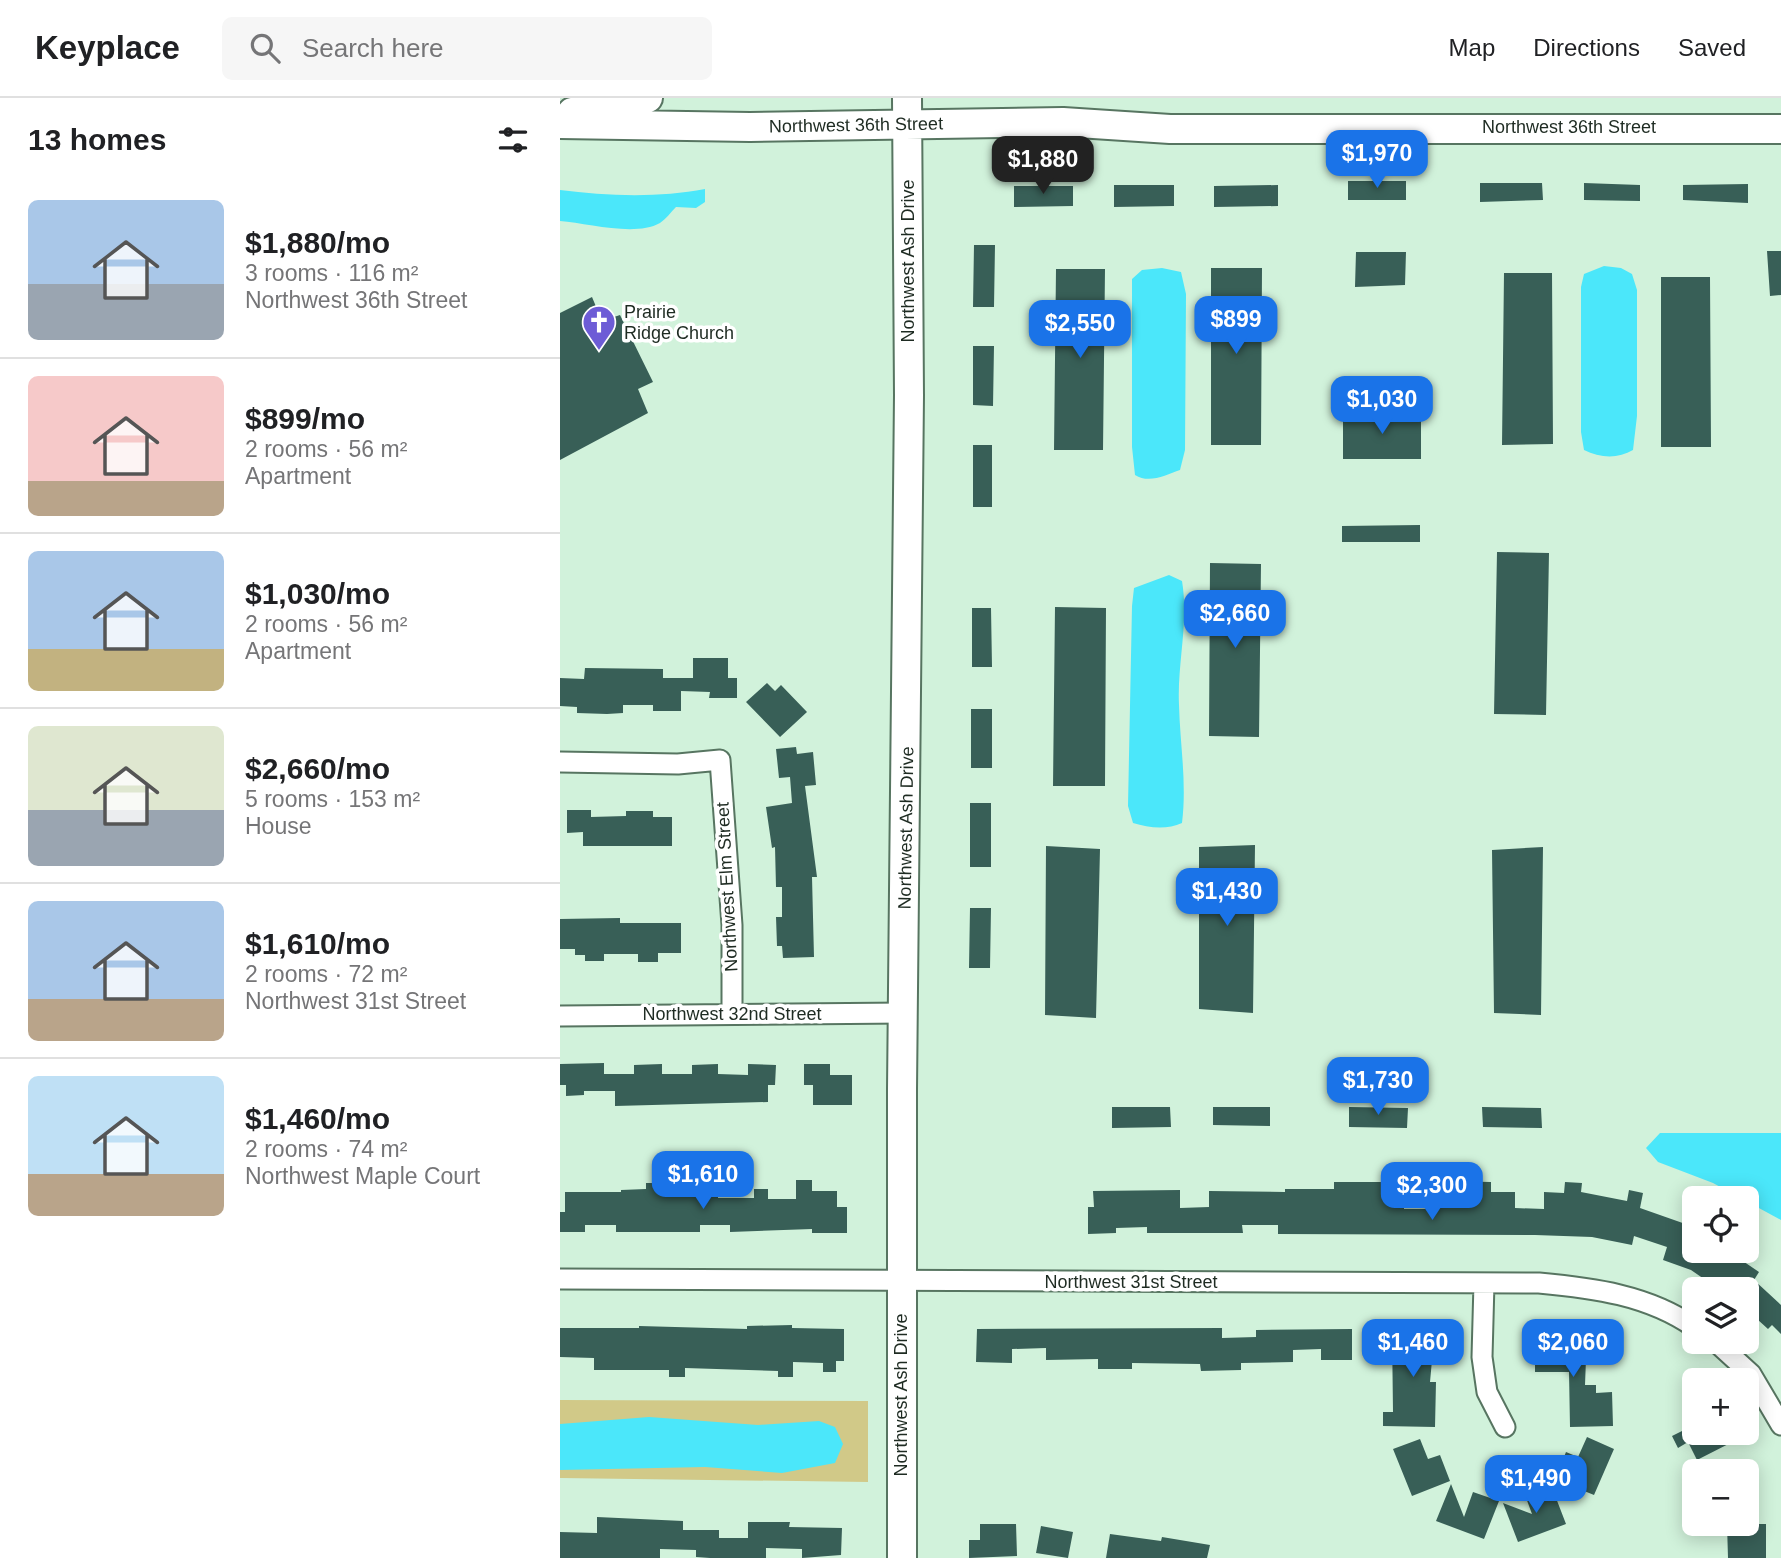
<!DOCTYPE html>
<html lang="en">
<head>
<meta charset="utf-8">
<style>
  :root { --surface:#fff; --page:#f6f6f6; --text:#202124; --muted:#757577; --line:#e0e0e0; --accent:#1a73e8 }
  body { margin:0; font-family:Arial,sans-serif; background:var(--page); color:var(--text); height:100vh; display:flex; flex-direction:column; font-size:26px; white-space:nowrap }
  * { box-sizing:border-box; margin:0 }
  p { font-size:23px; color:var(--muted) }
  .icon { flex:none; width:38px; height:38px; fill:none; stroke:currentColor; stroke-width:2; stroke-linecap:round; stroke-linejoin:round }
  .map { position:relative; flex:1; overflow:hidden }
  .details { display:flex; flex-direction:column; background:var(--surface); width:560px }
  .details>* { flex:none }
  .controls { position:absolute; left:1122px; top:1088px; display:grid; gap:14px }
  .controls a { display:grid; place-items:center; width:77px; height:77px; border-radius:10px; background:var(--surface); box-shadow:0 4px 18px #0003; font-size:35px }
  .price { position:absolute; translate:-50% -60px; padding:0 16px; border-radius:14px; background:var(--accent); color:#fff; font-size:23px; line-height:46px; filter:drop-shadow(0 2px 4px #0008) }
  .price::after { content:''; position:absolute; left:50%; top:42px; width:21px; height:16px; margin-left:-10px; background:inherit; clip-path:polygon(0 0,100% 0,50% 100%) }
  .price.selected { background:#222; color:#fff }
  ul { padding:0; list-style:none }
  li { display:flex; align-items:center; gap:21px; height:175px; padding:0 28px }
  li+li { border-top:2px solid var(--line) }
  li span { display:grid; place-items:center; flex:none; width:196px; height:140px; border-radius:10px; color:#555 }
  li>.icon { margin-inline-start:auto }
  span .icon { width:84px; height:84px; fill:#fffc; stroke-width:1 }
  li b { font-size:30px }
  h2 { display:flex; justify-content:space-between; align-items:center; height:84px; padding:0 28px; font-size:30px }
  header { display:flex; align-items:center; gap:42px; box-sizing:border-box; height:98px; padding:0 35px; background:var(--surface); border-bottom:2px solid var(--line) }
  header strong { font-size:33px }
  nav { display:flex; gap:38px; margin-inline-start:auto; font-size:24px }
  .search { width:490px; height:63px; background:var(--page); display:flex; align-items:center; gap:18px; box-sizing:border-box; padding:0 24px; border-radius:10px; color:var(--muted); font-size:26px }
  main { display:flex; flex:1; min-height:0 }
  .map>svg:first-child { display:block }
</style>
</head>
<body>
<header>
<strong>Keyplace</strong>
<div class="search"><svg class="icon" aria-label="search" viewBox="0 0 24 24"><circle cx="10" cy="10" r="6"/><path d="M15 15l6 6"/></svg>Search here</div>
<nav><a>Map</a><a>Directions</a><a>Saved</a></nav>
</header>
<main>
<section class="details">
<h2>13 homes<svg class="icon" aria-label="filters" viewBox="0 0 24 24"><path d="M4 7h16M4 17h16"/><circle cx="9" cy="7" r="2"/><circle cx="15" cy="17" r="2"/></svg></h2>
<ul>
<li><span style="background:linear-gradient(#a9c7e8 60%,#9aa5b1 0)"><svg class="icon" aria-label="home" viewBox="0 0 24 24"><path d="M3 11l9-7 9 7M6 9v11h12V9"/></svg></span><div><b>$1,880/mo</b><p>3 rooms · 116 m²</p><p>Northwest 36th Street</p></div></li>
<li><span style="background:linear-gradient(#f6c9c9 75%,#b9a48a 0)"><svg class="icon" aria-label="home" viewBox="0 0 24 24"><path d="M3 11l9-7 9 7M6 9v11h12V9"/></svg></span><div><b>$899/mo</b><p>2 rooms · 56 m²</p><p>Apartment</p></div></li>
<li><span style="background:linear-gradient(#a9c7e8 70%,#c2b280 0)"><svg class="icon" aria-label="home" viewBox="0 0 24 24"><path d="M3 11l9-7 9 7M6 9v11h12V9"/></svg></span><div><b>$1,030/mo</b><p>2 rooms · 56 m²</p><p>Apartment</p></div></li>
<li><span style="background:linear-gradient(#dfe7d0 60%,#9aa5b1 0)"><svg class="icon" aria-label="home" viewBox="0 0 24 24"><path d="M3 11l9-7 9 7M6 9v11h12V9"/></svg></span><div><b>$2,660/mo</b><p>5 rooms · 153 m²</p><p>House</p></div></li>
<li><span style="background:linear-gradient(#a9c7e8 70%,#b9a48a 0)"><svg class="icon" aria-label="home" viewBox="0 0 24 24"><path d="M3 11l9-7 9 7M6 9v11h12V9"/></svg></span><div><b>$1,610/mo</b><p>2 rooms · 72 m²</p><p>Northwest 31st Street</p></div></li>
<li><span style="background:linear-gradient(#bfe0f5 70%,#b9a48a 0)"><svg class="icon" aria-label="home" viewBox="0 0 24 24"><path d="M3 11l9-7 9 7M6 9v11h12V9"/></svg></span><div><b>$1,460/mo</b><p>2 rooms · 74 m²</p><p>Northwest Maple Court</p></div></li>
</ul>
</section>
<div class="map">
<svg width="1221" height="1460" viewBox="0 0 1221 1460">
  <rect width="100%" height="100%" fill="#d1f2db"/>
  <path fill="#d1c988" d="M0,1302l308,1v81l-308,-4z"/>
  <path fill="#4be7fa" d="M145,91v13l-9,6 -20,-1c-5,5 -10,12 -16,16 -25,14 -73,0 -100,-2v-31c46,6 99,8 145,-1z
    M1044,168l17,2 11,6 5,16v126l-4,34c-15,9 -33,8 -49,0l-3,-18v-145l3,-13z
    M602,170l19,4 5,22 -1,156 -5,20c-14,5 -31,14 -45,5l-3,-28v-168l10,-9z
    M609,477l13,6c7,42 -5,82 -3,124 1,39 8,78 3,118 -15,7 -33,5 -49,0l-5,-17 4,-200 2,-18z
    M1100,1035h121v87l-68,-37 -55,-21 -12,-14z
    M89,1319l109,8 61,-4 16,6 8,17 -8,19 -53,10 -77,-6 -145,3v-46z"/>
  <path fill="#385f57" d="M788,83h58v19h-58z
    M920,85h62l1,17 -63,2z
    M1024,85l56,2v16l-56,-1z
    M1188,86v19l-65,-3v-15z
    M554,87h60v21l-60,1z
    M718,87v21l-64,1v-21z
    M454,88h59v20l-59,1z
    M414,147h21l-1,62h-21z
    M1207,153h14v44l-11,1z
    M796,154h50l-1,33 -50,2z
    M651,170h51l-1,177h-50z
    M496,171h49l-2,181h-49z
    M944,175h48l1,171 -51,1z
    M1101,179h49l1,170h-50z
    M32,199l10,24 18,-6 33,67 -15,7 10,24 -88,47v-147z
    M413,248h21l-1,60 -20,-1z
    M783,314h78v47h-78z
    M413,347h19v62h-19z
    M860,427v17h-78v-16z
    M937,454l52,1 -3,162 -52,-1z
    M650,465l51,1 -2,173 -50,-1z
    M495,509l51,1 -1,178h-52z
    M412,510h19l1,59h-20z
    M133,560h35v20h9v20h-28l1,-6 -29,-1v20h-28v-6h-30v8l-16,1 -30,-1v-6l-17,-1v-28l24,1 1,-11 78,1v9h30z
    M207,585l8,8 6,-6 26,27 -27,25 -34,-35z
    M411,611h21v59h-21z
    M236,649l1,7 16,-2 3,33 -11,1 12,91h-5l2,80 -31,1 -1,-12h-5l-1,-29h6v-30h-6l-1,-40 -3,1 -6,-41 26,-4 -2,-26 -11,1 -3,-29z
    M410,705h21v64h-21z
    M7,712h24v7l35,-1v-5h27v6h19v29h-89v-14l-16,1z
    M695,747l-2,168 -54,-4v-162z
    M486,748l54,3 -4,169 -51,-3z
    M983,749l-2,168 -47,-2 -2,-163z
    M410,810h21l-1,60h-21z
    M60,820v5h61v30h-23v9h-20v-8h-34v7h-19v-6h-10v-6h-15v-30z
    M44,965v11h30v-9l28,-1v10h30v-9l26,-1v10l30,1v-11l28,1 -1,20h-7v17l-153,4v-15h-31v4l-18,1v-11h-6v-21z
    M244,966h26v11h22v30h-39v-20h-9z
    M552,1009h58l1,20 -59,1z
    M653,1009h57v19l-57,-1z
    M789,1009l59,1 -1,20 -58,-1z
    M922,1009l59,1 1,20 -59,-1z
    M236,1082h16v11h25v16h10v26h-35v-4l-82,3v-7h-30v7h-84v-7h-31v7h-25v-20h5v-20h56v-2l25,-1v-6h15v5l57,1v9h36v-9h14v10h28z
    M884,1083l47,1v10h24v16l29,1v-17l20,1 1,-11 17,1 -1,9 46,9 2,-11 14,3 -3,15 54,19v24h18l14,10 5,-8 28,19 -5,8 27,25v29l-9,-9 -4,4 -22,-20v-19h-26l-29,-20 -28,-10 4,-13 -33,-11 -2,9 -40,-8 -57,-2 -257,-1v-9h-36l1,8h-96v-6l-31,1v5l-28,1v-27h6l-1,-16 87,-1v18l29,-1v-16l76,1v-3h49v-7h48v9h21l1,18h27v-17l12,1z
    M232,1227v3l52,1v32h-8v11h-13v-9l-30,-1v15h-15v-6l-93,-3v9h-16v-7h-75v-12l-34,-1v-29h79v-2l108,3v-3z
    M849,1228l26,1 -5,55h6l-1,45 -52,-1v-14h10l-1,-80 17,1z
    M662,1230v10l34,-1v-7l96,-1v31h-31v-11l-28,1v12l-52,1v7l-40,1 -1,-7 -68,-1v6h-34v-10l-52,1v-12l-34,1v14l-36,-1 1,-33z
    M975,1231l24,1v8h18v21h9l-1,26h11v8l16,-1 1,34 -43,1 -1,-55h-34z
    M1134,1327v8h56l-53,27 -9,-18 -10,6 -6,-12z
    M1027,1339l27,12 -20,46 -39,-16 11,-27 12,5z
    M860,1341l8,20 12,-4 10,26 -38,15 -19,-47z
    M891,1386l13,33 9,-25 26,9 -15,38 -48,-18z
    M991,1387l15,39 -48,18 -15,-39 29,11 -7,-19z
    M37,1419l86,4v9h36v8h29v-16h42l-1,5 53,1 -1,27 -39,3v-9l-36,-1v10h-56l-14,-1v-7l-36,-1v9h-100v-26l37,1z
    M420,1426h36l1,32 -48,2v-18h11z
    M1167,1426h39v34h-38z
    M481,1428l32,6 -5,26 -32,-5z
    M550,1436l51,7 1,-4 48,8 -3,13h-101z"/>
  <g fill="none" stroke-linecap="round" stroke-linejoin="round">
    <defs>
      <path id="street" d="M0,664l118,2 42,-4 12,165v89
        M0,918l345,-3
        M0,1181l979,4c54,5 109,12 155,44
        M924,1185l-2,74 5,35 18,35
        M1156,1244l35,32 30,51"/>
      <path id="secondary" d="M12,14l76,-14
        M0,26l190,3 313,-5 107,7h611
        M342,1460v-469l7,-694 -2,-297"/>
    </defs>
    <use href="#street" stroke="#577561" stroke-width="23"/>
    <use href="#secondary" stroke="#577561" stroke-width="32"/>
    <use href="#street" stroke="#fff" stroke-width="19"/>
    <use href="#secondary" stroke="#fff" stroke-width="28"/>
  </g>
  <defs>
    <symbol id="church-pin" viewBox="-11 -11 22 30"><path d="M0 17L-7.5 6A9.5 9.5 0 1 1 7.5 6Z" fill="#6d5cd6" stroke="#fff"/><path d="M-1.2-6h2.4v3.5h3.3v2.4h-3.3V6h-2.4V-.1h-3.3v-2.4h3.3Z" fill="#fff"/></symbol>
  </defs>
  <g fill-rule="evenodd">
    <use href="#church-pin" x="20" y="205" width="38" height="52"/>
  </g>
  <g text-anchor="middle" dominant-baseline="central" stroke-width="7" stroke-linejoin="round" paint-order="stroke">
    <g font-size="18" fill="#1e2b22" stroke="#fff">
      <text transform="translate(296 27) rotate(-1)">Northwest 36th Street</text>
      <text x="1009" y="29">Northwest 36th Street</text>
      <text transform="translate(348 163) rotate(-90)">Northwest Ash Drive</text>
      <text transform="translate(346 730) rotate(-89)">Northwest Ash Drive</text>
      <text transform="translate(167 789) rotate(-93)">Northwest Elm Street</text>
      <text x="172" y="916">Northwest 32nd Street</text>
      <text x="571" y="1184">Northwest 31st Street</text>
      <text transform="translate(341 1297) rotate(-90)">Northwest Ash Drive</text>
    </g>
    <g font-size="18" fill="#1e2b22" stroke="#fff" text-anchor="start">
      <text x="64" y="214">Prairie<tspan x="64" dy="21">Ridge Church</tspan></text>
    </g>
  </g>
</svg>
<div class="controls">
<a><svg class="icon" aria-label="locate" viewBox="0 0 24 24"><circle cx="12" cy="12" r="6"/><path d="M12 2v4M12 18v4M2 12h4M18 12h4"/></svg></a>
<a><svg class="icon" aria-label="layers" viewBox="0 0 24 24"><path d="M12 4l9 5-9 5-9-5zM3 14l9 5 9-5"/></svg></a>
<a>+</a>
<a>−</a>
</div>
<b class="price" style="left:817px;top:92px">$1,970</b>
<b class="price selected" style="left:483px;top:98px">$1,880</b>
<b class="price" style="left:676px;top:258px">$899</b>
<b class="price" style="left:520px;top:262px">$2,550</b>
<b class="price" style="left:822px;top:338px">$1,030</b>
<b class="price" style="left:675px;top:552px">$2,660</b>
<b class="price" style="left:667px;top:830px">$1,430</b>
<b class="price" style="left:818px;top:1019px">$1,730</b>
<b class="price" style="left:143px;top:1113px">$1,610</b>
<b class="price" style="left:872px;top:1124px">$2,300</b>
<b class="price" style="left:853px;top:1281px">$1,460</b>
<b class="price" style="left:1013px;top:1281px">$2,060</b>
<b class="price" style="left:976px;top:1417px">$1,490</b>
</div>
</main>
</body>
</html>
